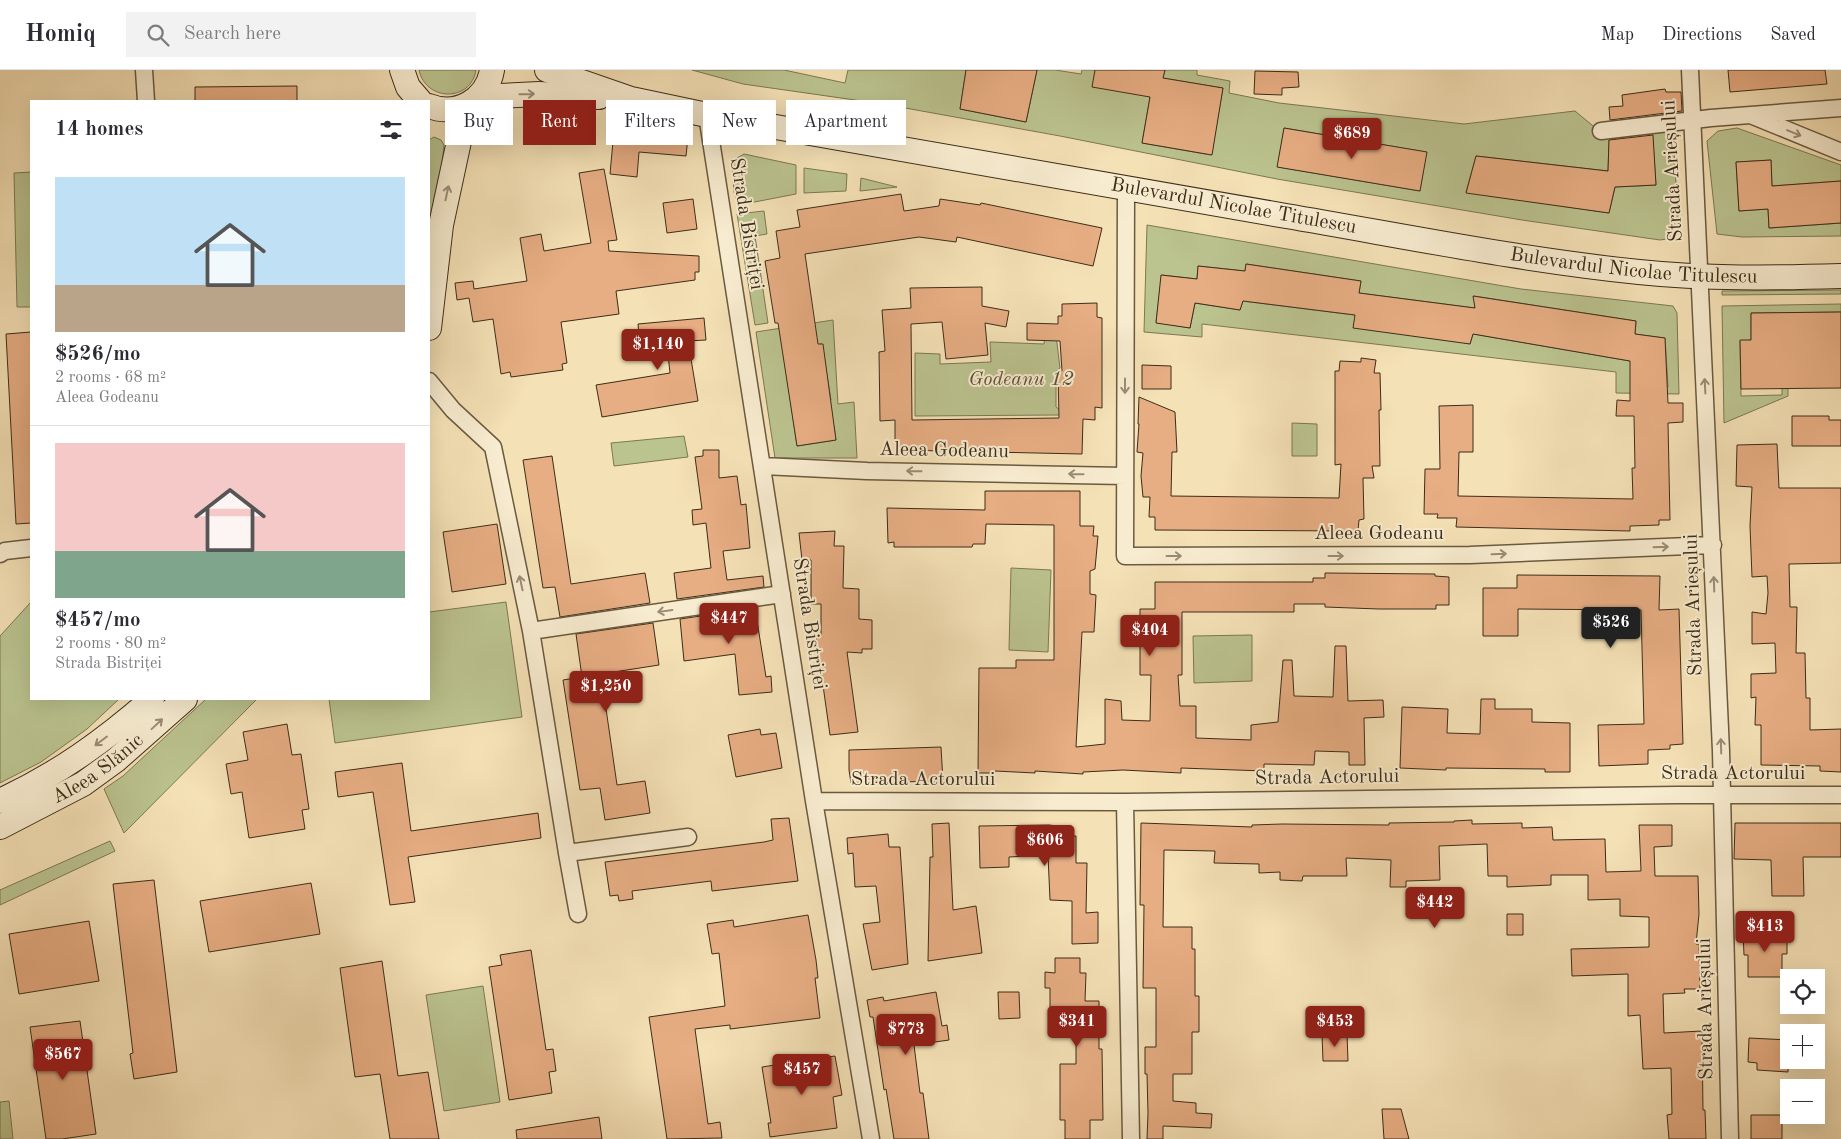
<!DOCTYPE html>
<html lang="en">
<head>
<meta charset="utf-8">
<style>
  :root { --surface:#fff; --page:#f2f2f3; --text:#2b2b33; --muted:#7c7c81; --line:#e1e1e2; --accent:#8f2418 }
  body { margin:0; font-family:"Old Standard TT",serif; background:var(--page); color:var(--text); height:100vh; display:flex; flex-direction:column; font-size:19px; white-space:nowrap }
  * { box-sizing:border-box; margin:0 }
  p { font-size:16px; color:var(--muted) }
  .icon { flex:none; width:28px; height:28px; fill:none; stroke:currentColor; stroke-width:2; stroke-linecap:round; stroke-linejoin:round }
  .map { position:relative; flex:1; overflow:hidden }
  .details { position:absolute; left:30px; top:30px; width:400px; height:600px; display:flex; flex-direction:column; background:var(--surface); border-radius:0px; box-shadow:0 5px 20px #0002 }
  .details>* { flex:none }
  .banner { position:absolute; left:445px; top:30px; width:475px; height:45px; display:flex; gap:10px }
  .fabs { position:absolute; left:1780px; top:899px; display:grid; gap:10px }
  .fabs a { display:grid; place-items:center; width:45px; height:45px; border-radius:0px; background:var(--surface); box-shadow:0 5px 20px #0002; font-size:25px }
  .price { position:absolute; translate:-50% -42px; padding:0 11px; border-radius:5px; background:var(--accent); color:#fff; font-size:16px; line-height:32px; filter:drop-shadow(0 1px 2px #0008) }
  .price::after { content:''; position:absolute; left:50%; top:30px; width:15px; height:11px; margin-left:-8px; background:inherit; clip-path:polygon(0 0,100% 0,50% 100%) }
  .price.active { background:#222; color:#fff }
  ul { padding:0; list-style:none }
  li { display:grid; align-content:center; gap:10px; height:265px; padding:0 25px }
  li+li { border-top:1px solid var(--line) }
  li span { display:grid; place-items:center; height:155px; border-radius:0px; color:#555 }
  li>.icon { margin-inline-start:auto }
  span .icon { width:90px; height:90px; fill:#fffc; stroke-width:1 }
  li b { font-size:21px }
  h2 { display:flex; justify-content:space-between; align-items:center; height:60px; padding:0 25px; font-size:21px }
  .pill { padding:0 18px; border-radius:0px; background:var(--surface); box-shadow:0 5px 20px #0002; font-size:18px; line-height:45px }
  .pill.active { background:var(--accent); color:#fff }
  header { display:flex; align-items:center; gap:30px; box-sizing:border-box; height:70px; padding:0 25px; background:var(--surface); border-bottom:1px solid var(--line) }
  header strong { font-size:24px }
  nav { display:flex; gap:28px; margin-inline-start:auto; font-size:18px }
  .search { width:350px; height:45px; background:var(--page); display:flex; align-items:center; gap:12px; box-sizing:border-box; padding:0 18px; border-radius:0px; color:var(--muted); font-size:19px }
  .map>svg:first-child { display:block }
</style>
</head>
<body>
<header>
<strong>Homiq</strong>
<div class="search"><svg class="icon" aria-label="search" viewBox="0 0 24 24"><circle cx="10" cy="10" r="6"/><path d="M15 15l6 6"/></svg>Search here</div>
<nav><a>Map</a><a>Directions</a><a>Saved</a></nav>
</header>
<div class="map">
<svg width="1841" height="1069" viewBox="0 0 1841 1069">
  <rect width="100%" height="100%" fill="#f5e1b6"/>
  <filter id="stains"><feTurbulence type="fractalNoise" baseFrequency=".004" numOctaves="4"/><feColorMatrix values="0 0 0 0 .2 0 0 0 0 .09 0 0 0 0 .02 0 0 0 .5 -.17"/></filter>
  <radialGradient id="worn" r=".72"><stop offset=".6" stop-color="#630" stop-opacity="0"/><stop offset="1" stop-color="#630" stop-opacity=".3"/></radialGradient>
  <path fill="#bbc38f" stroke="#7c7854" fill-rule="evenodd" d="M419,0h57c-5,32 -50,32 -57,0z
    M692,0h92l61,13 3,-13h118l-6,39 66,13 11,-52h18l26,4 1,-4h13l55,27 -8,46 69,12 12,-67 -60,-10 2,-8h32v5l33,6 -1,12 50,10 185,21 111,-13 23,19 74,-9 7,109 -6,8 -13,2 -138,-20 -245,-41 -217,-43 -177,-32 -140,-20zM1284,58l142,24 -6,39 -142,-24zM1609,70l44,2 3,43 -41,2 -6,26 -143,-21 10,-36 132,15z
    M1737,58l104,37v16l-69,5 -1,-26 -35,2 3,49 29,-2 1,19 72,-5v13l-99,1 -25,-3 -10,-93 11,-10z
    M434,67l7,3 3,5 -15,152v-157z
    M744,84l52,11v29l-57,11 -5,-13 -2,-26 5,-8z
    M804,98l43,6 -1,17 -42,2z
    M31,102v135h-14l-3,-134z
    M861,108l36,9 -37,4z
    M764,141l3,23 -12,2 13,87 -13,2 -18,-111z
    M1147,155l374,64 152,17 4,7 2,81 -63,-1v-21l-414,-48v13l-58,-5zM1246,194l115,17 -2,12 116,15 -1,-12 162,25 -1,13 30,4 3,49 -38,-26 -157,-27 -3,10 -115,-29 -112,-14 -3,9 -45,-7 -5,25 -34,-6 6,-47 35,4 1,-13 47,5z
    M1841,220v4l-119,1v-4z
    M1841,234v8l-90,1v27l-11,1 1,55 41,-1v-46l6,18v29l-64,27 -2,-117z
    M833,250l5,84 16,-2 3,56h-82l-19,-126zM822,274l9,56 -6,1 4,26 5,-1 2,14 -39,6 -14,-96z
    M1045,264l11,1 4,33 -4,3v36l4,3v5l-145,1v-63l25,1v10l51,-2 -1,-20 54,2z
    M1292,353l25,1v32h-25z
    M684,366l4,21 -74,9 -3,-23z
    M1011,498l40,2 -3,82 -39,-2z
    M31,532v97h88l-32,30 -46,33 -41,21v-147z
    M506,532l16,115 -187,26 -6,-44h100v-87z
    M1252,565v46l-58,2 -1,-47z
    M206,629h51l-133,134 -20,-44 19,-13z
    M110,771l5,10 -115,54v-15z
    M483,916l17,116 -56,9 -18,-116z
    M9,1031l4,38h-13v-37z"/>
  <path fill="#e7ad83" stroke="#3c2d19" d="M966,0h71l-11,52 -66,-13z
    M1095,0h70l-2,8 60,10 -11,67 -70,-12 8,-46 -58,-10z
    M1728,0h97l2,14 -97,8z
    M1255,1l43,1 1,15 -17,1v7l-28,-1z
    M297,16v15h-102v-14z
    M1665,19l1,3h15l1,19 -72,9 -1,-13 14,-1 -1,-11z
    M615,50l74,7 -3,29 -47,-4 -2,25 -27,-3z
    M1284,58l143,24 -7,39 -143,-24z
    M1653,65l3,50 -41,2 -6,26 -143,-20 10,-37 132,15 1,-31z
    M1771,90l1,26 69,-5v42l-72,5 -1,-19 -29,2 -3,-49z
    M604,99l13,71 -9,1 1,10 90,5v16h-4v8l-79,11 3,23 -58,8 6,41 -5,1 1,6 -52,7 -1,-5 -9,2 -8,-55 -20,3 -4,-24 -12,2 -2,-17 18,-2 1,8 53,-8 -7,-43 21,-4 3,17 47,-8 -12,-70z
    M901,124l3,17 35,-5 1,-7 40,6 1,-2 121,25 -9,38 -136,-29 -1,5 -37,-5 -114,17 13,90h5l13,96 -39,6 -19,-123h-3l-10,-62 15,-3 -4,-27 24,-4 -3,-17z
    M693,129l4,30 -30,4 -4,-30z
    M1246,194l115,17 -2,12 116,15 -2,-12 163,25 -1,13 30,4 3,65h15v19l-15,1 2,97h-11v5l-29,1v5l-174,-4 1,-9h-20l1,-4h-14l1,-45h15l-1,-63 34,-1v47h-14l-1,44 175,3 -1,-31h3l-1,-52h-18l1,-16 13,1v-40l-157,-27 -3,10 -117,-16 2,-13 -112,-14 -3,9 -45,-7 -5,25 -34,-5 5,-48 36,4 1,-13 47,5z
    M982,217v19l27,5 -3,16 -21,-4 3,32 -42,4 -4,-37 -31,2 1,96 147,-2 -1,-47h4l-2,-30 -33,-1v-17l31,1v-8h4v-12l35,-1v14l5,1v90l-7,-1v13l-12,-1 -1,35 -184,-4v-10h-3v-20l-15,1 -1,-69 6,-1 -3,-41 29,-2 -1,-20z
    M1841,242v76l-100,1 -1,-49h11v-27z
    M704,248l2,22 -18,1 10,60 -96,16 -6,-32 74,-12 -3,-28 -27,3 -2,-24z
    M31,262v191l-15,1 -10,-190z
    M1361,288l15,2 -2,13h6l1,37h-2l1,56h-8l2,12h-11l1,41 -5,1 -1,11 -203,-1v-13h-6l1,-20h-7l-2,-21 2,-23 -6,-1 2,-28h-1l1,-27 36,15 2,40h-5l-1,44 168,2 2,-34 -6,1v-94h4l1,-10 21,1z
    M1142,295l29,1v23h-29z
    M1792,346h37v4h12v26h-49z
    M1777,374l2,44h62v75l-52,1 1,43h7l-1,46h9l1,45h4v32l31,-1v43l-21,-1v-5l-59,-1v-40h-6l1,-28 -5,1v-24l25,-1 -1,-30 -23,1v-32l14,2 2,-21 -1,-17 -15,1 -2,-51 2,-39 -16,-1 1,-41z
    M703,380h16v28l18,-2 4,29 5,-1 4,44 -27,3 4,29 36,-4 1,11 -87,12 -3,-26 37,-5 -5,-45 -13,2 -1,-15 10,-1 -7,-52 8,-1z
    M552,386l19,128 74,-11 5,30 -90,14 -5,-30 -12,1 -20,-128z
    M985,421h95v35h14l-1,10h5l-3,33 -5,2v23l6,1 -2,37h-12l-6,115 29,-3v-45l16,2 1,19 28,1 1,-46h-11v-66h15v-27h158v-4h12v-5l110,1v2l14,1v28h-13v4h-57l-54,-2v-3h-31v8h-112v63h-4l2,31h16v32l55,2v-15l27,-3 5,-62h9l2,36 39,1 2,-51h11l2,55 35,-1 1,17 -20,1 1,47h-16v-13l-34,-1 -1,14 -50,-1v7l-83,-3v5l-58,-3 -40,2v2l-48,-3v2l-40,-2v2h-17l1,-105h37v-8h38v-135l-68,-1 -1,20h-12l-1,3h-78v-5l-6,1 -1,-35 98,2z
    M497,454l9,60 -54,8 -9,-60z
    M835,461l-1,15h10l-1,42 16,1v30l13,1v29h-10v4l-15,-1 11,80 -28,3 -14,-99h5v-32h-10v-44h-9l-3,-27z
    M1517,505l143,1 -1,34 20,-1 4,135 -13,1v4l-22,1v14l-49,2 -1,-41 46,-1 -3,-114 -123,-1v27h-35v-48h34z
    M755,538l11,69 5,-1 1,16 -33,3 -4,-41 -51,7 -4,-42z
    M653,553l6,42 -58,9 16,111 28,-4 5,32 -45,7 -5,-32 -20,2 -17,-110 19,-3 -6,-43z
    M1481,629h14v10h37v13l38,1v49h-25v-3l-99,-1v2l-46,-2 2,-61 46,2 -1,24 33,1z
    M287,654l5,31 9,-1 8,55 -7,1 3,19 -56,9 -7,-46 -11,2 -5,-30 22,-4 -5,-28z
    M760,659l1,6 15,-2 6,35 -46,9 -8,-42z
    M941,677l2,34 -92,2 -2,-13v-20z
    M402,693l9,68 127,-18 3,25 -133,19 7,45 -25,3 -17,-113 -35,5 -3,-25z
    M789,748l9,63 -86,10 -1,-10 -79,10 1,8 -14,2 -1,-6 -8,1 -5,-34 159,-20 9,-2 -2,-21z
    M1472,750v4l50,-1v5l30,-1 1,13 52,-1 1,33 35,-1 -2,-46h33v21l-18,1 1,29h43l1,38 -3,30h3l1,45h-16l1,4 -22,1 1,39 38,-2 1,79h2l1,29h-37l-2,-24 5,-1 -1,-46 -28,1 -3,-54 -12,1v-42l-56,2 -1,-27 78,-2v-30l-29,-1v-17l-32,1v-25h-37v10l-44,2v-11h-19l-1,-32 -48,2 1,34 -34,1v6h-16l1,-27 -45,-2 1,18h-44l-1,5 -22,-1v-8l-21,1v-9l-45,-1 1,-12 -51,-1 -1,77h29v22h3v47h4v36h-7v42h-19v27l23,2v10l16,1 -1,14 -48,-2v13h-16l1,-26 -1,-39h-2v-27h11v-59h-13l1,-83h-4l1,-82 111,4v-2l30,-1 107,1v-2l65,-1v-1z
    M949,753l4,87 23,-4 6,47 -54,8 2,-104h3l-1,-33z
    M1735,753h106v34h-38l1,39h-32l-1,-36 -37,-1z
    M1049,755l15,2v9h12v27h11l-1,50 12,-1v31l-26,1v-43l-22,-1 -2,-45 -39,2v10l-29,1 -1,-42z
    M888,764l1,13h11l8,117 -36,6 -9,-46 17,-2 -4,-36 -21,1 -2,-34 -5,1 -1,-16z
    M154,810l23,192 -43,7 -4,-25 3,-1 -20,-169z
    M311,813l9,51 -111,18 -9,-51z
    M1507,844h16v21h-16z
    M808,845l8,45 2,18h-3l5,40 -90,11v-4l-35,4 13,95 12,-2 2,16 -55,1 -18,-122 76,-11 -6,-53 -7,1 -5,-30 26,-4 1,7z
    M89,851l10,60 -80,13 -10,-60z
    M1787,861v23h-5v23h-34v-22h-4l-1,-23z
    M531,880l15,100 7,-1 3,22 -7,1 3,21 -43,7 -20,-133 13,-2 -2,-10z
    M1055,888h25v15h6l-1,28h14v48h3l1,71h-13v19h-25v-19h-5v-56h16v-32l-26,-1v-43h-5v-16l10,1z
    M382,891l16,115 30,-4 11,67h-49l-10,-65 -25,3 -15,-109z
    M936,922l6,34 5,-1 2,15 -35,5 6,48h3l6,46h-35l-8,-50 -2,1 -11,-73h-3l-3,-17 16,-3 1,4z
    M998,922h21l1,26 -21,1z
    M80,951l16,113 -34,5h-16l-16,-112z
    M1347,964l1,27h-25l-1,-26z
    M1749,968l40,2 -1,32 -31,-2v-7l-9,-1z
    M835,986l7,39 -9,2 4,31 -67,9 -2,-14h3l-9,-56z
    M1382,1039h19l8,30h-25z
    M1751,1045h31v24h-31z
    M599,1047l3,22h-85l-1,-9z"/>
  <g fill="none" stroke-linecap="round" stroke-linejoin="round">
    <defs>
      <path id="street" d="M144,0l2,31
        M1690,0l31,681 9,388
        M707,45l107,686 57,338
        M1753,46l88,36
        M1601,61l110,-13 130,-10
        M1126,117l-1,369 345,-1 243,-10
        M429,311l24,29 40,37 38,184 36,222 121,-16
        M763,396l104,5 258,5
        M0,484l5,-3 26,-3
        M531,561l251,-37
        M814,731l311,1 552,-7h164
        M1125,732l6,337
        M567,783l11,61"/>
      <g id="secondary">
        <path d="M402,0l6,17 12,14"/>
        <path id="s1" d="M547,0l84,29 76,16c193,33 386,67 579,101 118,20 235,44 353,56 67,7 135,6 202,4"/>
        <path d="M478,27l61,-3 60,3"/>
        <path d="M429,36c28,11 58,-6 63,-36"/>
        <path d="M429,258l12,-103 20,-93 12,-30"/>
        <path d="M0,731c58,-27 104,-60 152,-102"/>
        <path id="s2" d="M0,757l83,-43 33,-24 69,-61"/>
      </g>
    </defs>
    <use href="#street" stroke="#6a5a40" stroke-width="19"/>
    <use href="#secondary" stroke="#3c2d19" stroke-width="26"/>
    <use href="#street" stroke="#f8ecd0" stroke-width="16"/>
    <use href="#secondary" stroke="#f8ecd0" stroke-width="24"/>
  </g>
  <defs><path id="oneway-shaft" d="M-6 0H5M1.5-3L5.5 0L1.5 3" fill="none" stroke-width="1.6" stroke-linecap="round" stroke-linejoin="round" transform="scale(1.25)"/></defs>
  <g stroke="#9a8c74">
    <use href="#oneway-shaft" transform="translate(527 24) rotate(-1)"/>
    <use href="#oneway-shaft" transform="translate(1794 63) rotate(22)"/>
    <use href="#oneway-shaft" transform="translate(447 123) rotate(-78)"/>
    <use href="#oneway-shaft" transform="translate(1125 316) rotate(90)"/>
    <use href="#oneway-shaft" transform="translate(1705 316) rotate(-93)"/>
    <use href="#oneway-shaft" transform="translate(914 401) rotate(-179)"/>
    <use href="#oneway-shaft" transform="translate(1076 404) rotate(-179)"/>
    <use href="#oneway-shaft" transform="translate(1661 477) rotate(-2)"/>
    <use href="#oneway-shaft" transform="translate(1499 484) rotate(-2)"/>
    <use href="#oneway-shaft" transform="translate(1174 486)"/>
    <use href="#oneway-shaft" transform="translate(1336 486)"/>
    <use href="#oneway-shaft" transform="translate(521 513) rotate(-102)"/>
    <use href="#oneway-shaft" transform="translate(1714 514) rotate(-92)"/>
    <use href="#oneway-shaft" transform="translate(665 541) rotate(172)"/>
    <use href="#oneway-shaft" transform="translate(157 654) rotate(-43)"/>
    <use href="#oneway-shaft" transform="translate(101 671) rotate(143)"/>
    <use href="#oneway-shaft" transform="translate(1721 676) rotate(-92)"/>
  </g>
  <g text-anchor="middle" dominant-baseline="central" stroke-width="4" stroke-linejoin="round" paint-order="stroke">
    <g font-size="20" fill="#3c2d19" stroke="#f8ecd0">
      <text transform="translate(1673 101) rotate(-93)">Strada Arieșului</text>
      <text stroke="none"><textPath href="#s1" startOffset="701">Bulevardul Nicolae Titulescu</textPath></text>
      <text transform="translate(746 154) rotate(81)">Strada Bistriței</text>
      <text stroke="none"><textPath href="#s1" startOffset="1106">Bulevardul Nicolae Titulescu</textPath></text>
      <text transform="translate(944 381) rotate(1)">Aleea Godeanu</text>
      <text x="1379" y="464">Aleea Godeanu</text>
      <text transform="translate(1694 535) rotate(-92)">Strada Arieșului</text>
      <text transform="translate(809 554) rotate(81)">Strada Bistriței</text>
      <text stroke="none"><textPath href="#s2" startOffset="114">Aleea Slănic</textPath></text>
      <text x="1733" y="704">Strada Actorului</text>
      <text transform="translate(1327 708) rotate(-1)">Strada Actorului</text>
      <text x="923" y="710">Strada Actorului</text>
      <text transform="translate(1706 939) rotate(-91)">Strada Arieșului</text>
    </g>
    <g font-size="20" font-style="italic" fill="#5c5236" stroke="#f8ecd0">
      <text x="1021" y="310">Godeanu 12</text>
    </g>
  </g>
  <rect width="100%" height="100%" filter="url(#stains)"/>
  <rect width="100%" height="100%" fill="url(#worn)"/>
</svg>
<div class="fabs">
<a><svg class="icon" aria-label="locate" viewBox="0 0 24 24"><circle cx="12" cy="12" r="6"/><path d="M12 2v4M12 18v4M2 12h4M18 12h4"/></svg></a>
<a>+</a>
<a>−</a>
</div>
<b class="price" style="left:1352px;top:90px">$689</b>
<b class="price" style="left:658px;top:301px">$1,140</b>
<b class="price" style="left:729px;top:575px">$447</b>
<b class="price active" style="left:1611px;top:579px">$526</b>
<b class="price" style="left:1150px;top:587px">$404</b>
<b class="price" style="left:606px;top:643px">$1,250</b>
<b class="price" style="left:1045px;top:797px">$606</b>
<b class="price" style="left:1435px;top:859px">$442</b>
<b class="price" style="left:1765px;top:883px">$413</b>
<b class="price" style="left:1077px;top:978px">$341</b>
<b class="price" style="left:1335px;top:978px">$453</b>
<b class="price" style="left:906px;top:986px">$773</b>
<b class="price" style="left:63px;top:1011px">$567</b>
<b class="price" style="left:802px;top:1026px">$457</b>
<div class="banner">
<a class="pill">Buy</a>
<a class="pill active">Rent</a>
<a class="pill">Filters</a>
<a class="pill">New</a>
<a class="pill">Apartment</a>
</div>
<section class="details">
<h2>14 homes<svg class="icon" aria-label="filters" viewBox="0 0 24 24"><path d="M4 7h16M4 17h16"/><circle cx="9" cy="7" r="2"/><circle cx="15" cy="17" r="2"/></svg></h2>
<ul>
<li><span style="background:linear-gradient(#bfe0f5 70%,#b9a48a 0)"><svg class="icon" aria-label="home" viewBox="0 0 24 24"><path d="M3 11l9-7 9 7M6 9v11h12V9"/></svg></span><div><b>$526/mo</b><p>2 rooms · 68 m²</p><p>Aleea Godeanu</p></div></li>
<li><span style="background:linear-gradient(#f6c9c9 70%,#7fa58c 0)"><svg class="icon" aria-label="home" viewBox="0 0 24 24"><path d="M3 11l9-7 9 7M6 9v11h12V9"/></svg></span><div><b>$457/mo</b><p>2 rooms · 80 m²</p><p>Strada Bistriței</p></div></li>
</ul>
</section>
</div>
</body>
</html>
